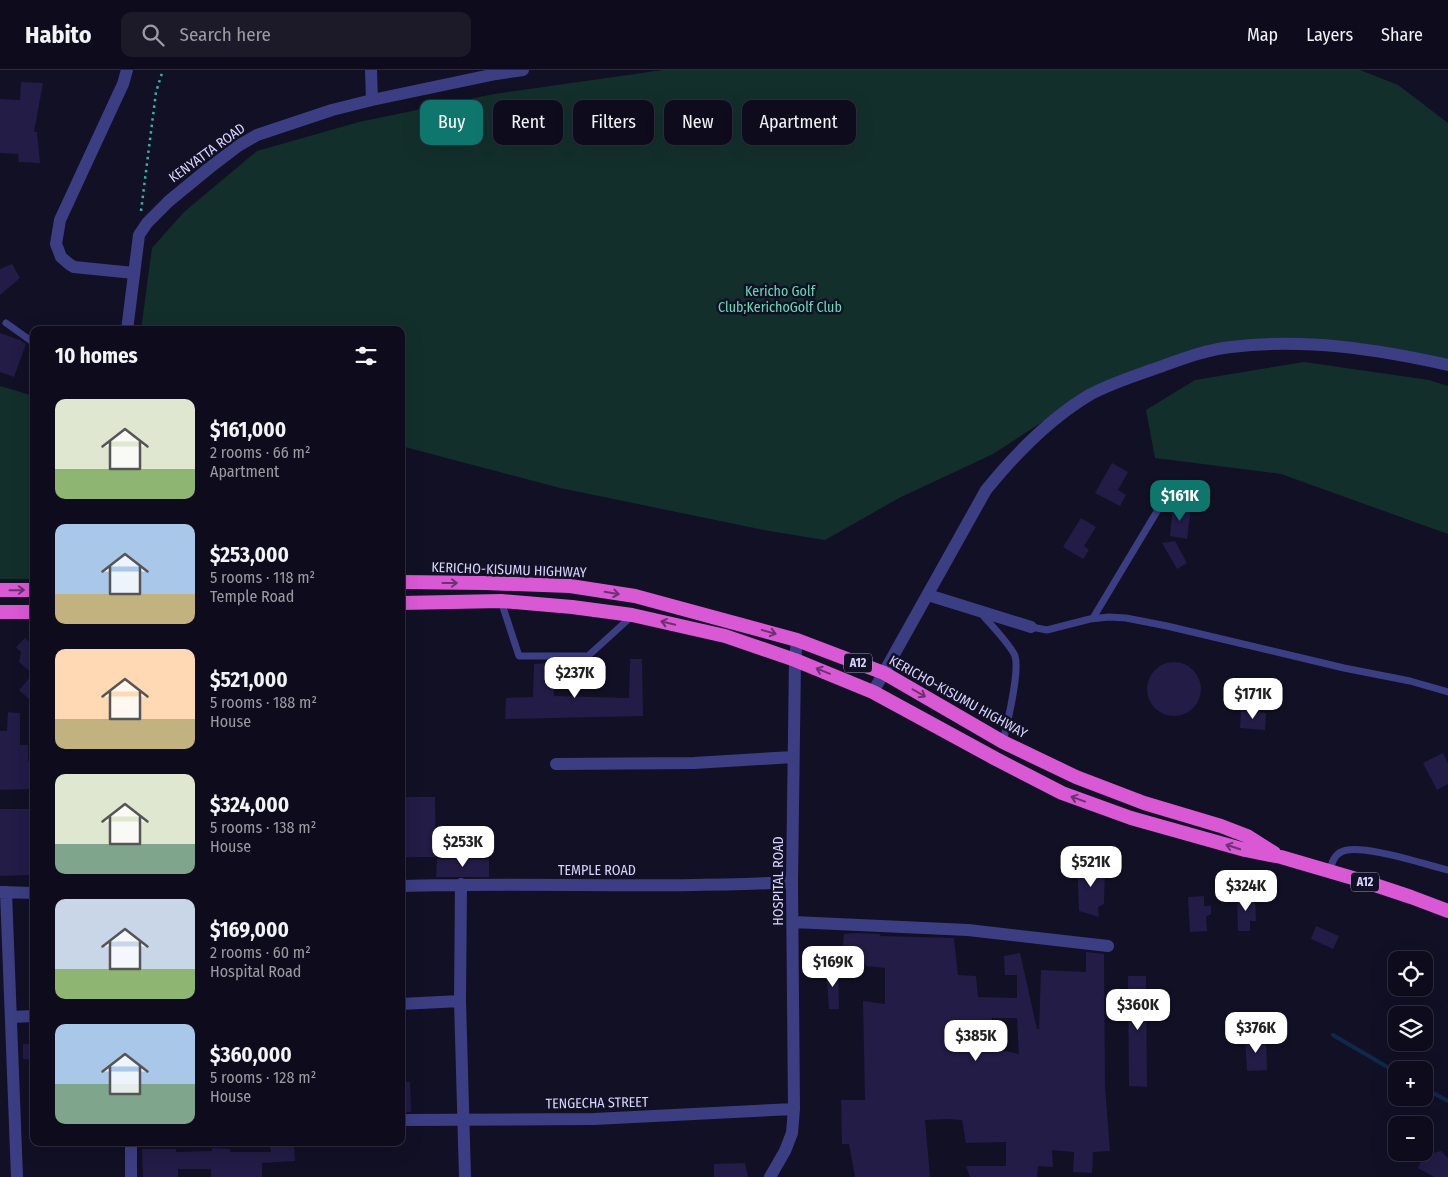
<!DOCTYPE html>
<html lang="en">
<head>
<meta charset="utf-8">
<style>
  :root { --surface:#0e0c1c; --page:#1c1a29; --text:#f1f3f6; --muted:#9b9ba3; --line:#2e2c3b; --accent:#0f766e }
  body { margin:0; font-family:"Fira Sans Condensed",sans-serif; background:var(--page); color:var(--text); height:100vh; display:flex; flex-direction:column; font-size:19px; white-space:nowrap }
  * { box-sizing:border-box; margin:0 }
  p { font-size:16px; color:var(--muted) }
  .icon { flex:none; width:28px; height:28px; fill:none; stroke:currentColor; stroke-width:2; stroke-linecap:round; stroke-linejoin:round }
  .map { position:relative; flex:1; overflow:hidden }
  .drawer { position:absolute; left:30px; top:256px; width:375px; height:820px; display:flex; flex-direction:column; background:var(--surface); border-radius:10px; box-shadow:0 5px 20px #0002,0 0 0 1px var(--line) }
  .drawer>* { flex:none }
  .hud { position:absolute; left:420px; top:30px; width:475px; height:45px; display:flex; gap:10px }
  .buttons { position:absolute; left:1388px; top:881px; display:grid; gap:10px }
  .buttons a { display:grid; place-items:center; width:45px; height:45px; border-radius:10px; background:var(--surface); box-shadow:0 5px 20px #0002,0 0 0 1px var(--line); font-size:25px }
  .price { position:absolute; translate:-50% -42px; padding:0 11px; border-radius:10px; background:#fff; color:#222; font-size:16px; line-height:32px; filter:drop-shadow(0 1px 2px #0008) }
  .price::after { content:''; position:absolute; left:50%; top:30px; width:15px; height:11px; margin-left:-8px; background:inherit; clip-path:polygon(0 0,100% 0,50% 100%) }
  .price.on { background:var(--accent); color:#fff }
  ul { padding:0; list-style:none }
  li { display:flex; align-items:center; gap:15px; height:125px; padding:0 25px }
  li span { display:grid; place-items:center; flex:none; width:140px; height:100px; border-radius:10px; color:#555 }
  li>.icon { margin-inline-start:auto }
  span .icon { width:60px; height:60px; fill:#fffc; stroke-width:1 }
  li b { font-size:21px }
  h2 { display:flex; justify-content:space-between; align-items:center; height:60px; padding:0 25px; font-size:21px }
  .chip { padding:0 18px; border-radius:10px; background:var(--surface); box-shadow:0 5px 20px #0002,0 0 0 1px var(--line); font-size:18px; line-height:45px }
  .chip.on { background:var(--accent); color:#fff }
  header { display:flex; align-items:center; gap:30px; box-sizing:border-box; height:70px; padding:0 25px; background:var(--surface); border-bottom:1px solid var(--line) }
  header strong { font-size:24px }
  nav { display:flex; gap:28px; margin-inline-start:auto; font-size:18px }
  .search { width:350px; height:45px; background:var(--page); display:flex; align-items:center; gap:12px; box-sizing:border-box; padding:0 18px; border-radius:10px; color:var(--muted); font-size:19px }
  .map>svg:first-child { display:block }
</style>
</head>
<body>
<header>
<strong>Habito</strong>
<div class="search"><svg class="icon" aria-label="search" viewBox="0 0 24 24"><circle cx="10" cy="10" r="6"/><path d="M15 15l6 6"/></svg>Search here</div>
<nav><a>Map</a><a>Layers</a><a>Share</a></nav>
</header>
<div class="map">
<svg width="1448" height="1107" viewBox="0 0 1448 1107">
  <rect width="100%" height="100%" fill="#121025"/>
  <path fill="#132f2c" d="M663,0h697l38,15 50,38v239l-15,-3 -205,-16 -160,62 -75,49 -94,44 -74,42 -56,-9 -209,-43 -159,-42v-116h-260l11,-82 32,-36 73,-61 102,-29 135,-28z
    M1304,292l125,18 19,6v148l-167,-60 -126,-16 -9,-48 49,-30z
    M0,316l34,10v183h-34z"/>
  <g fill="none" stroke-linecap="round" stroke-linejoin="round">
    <path stroke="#0f294a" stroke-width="4" d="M1333,965l63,37
      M1424,1018l24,13"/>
  </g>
  <path fill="#221c46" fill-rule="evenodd" d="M21,12l22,1 -9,49h3l3,31 -21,-1 -1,-8 -18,-1v-54l20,1z
    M12,194l8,14 -20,17v-26z
    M0,263l20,7 6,4 -12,33 -14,-5z
    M1112,393l16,9 -10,18 8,5 -6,11 -25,-13z
    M1173,435l18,2 -4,32 -17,-3z
    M1081,448l15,9 -12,19 5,4 -6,9 -20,-12z
    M1175,471l12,22 -10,6 -15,-26z
    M25,568l9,8v58l-15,-14 14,-16 -14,-12 2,-10 -5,-5z
    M630,589h12l1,57 -138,3 1,-21 27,-1 1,-33 19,-1 1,33 75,2z
    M1147 619a27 27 0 1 1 54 0a27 27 0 1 1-54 0Z
    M1241,641l25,2 -1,17 -25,-2z
    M8,642l12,1v32h8v16h4l1,28 -33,1v-59h7z
    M1443,683l5,10v21l-11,6 -14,-27z
    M405,727h30l1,60h-31z
    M0,739h34v66l-34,1z
    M437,789h52v18h-53z
    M1077,793l28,2 -1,39 -6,3 1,10 -20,-6z
    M1204,826v10h7v8l-5,3 1,14 -17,1 -2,-35z
    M1237,826h18l1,25h-6v10h-12z
    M1316,856l23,10 -6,13 -22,-10z
    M855,863l25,1v2l74,2 4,37 18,1 2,21 39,1v-23h-12l-1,-19 16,-3 17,76h2l2,-59 45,2v-20l18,2 1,133 5,64 -17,1 -1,21 -19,-1 1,-20 -22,-2 1,17 -15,-1 -1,11h-67l-4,-11h40v-24l-40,1 -4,-23 -14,-1 -23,1 5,57h-75l-6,-33h-7l-1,-44h24l-2,-99 22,3v-36l-19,-2 -2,-3h-23l3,-29zM992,948h25l2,36 -36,-8 8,-14z
    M826,898h12l1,41h-10z
    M1128,906h18l1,111 -18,-1z
    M1266,968l1,32 -20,1 -2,-32z
    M23,974h11v16l-11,-1z
    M401,1012h9l1,30h-10z
    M294,1075l1,16 -33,2v14h-51v-8h-33v8h-35l-1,-28h34v3l36,-1v-3l18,1v3h41l-1,-6z
    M1441,1081l7,7v19h-14l-16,-9 5,-12z
    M745,1093l3,14h-34v-13z"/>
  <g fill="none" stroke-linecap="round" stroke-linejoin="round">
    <path stroke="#32b5a5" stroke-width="2.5" stroke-dasharray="2.5 4" stroke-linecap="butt" d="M141,141l15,-119 7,-22"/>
    <path stroke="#3c3e83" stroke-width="7" d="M6,253l28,20
      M501,531l18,55h69l44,-40
      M981,543c8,10 30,32 34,43 5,16 -8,68 -12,86
      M1093,548l72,-120
      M1031,557l16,3 43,-11 19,-2 17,1 41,8 177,42 66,13 38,11
      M1330,802c1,-8 3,-16 11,-20 17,-10 86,13 107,18"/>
    <path stroke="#3c3e83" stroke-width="12" d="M127,0l-4,14 -63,136 -4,24 5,13 8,7 5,3 60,6
      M372,30l124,-26 27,-4
      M127,260l12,-95 8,-12 22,-22 39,-32 30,-23 19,-11 75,-25 40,-10 -1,-30
      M928,525l103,32
      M556,694l138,-1 99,-6
      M461,814l-1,117 5,176
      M401,816c130,-4 261,3 391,-4
      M0,822l34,1
      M6,822l11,285
      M793,852l175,8 140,16
      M401,934l59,-3
      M11,947l23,-1
      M401,1050l193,-1 200,-10
      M131,1072v35
      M770,1107l15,-26 7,-18 2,-24 -2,-227 3,-222 2,-20"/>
    <path stroke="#3c3e83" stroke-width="12" d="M873,622l113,-202c30,-37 64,-72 105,-96 19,-10 40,-17 60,-24 26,-9 52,-20 80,-23 73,-9 146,2 217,18"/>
    <path stroke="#d959d4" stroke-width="14" d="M401,512l84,1 85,3 65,10 162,44 87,33 119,69 73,35 68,26 77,23 26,10 27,17
      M0,520h34
      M401,533l100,-2 71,6 60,8 93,21 70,24 78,32 123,67 66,34 69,25 114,32 36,7 82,24 48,16 37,14
      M0,542h34"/>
  </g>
  <defs><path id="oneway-shaft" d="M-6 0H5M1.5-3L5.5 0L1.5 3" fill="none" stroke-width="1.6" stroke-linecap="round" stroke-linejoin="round" transform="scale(1.25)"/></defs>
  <g stroke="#6c3174">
    <use href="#oneway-shaft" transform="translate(450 513)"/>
    <use href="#oneway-shaft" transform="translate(17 520) rotate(-1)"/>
    <use href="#oneway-shaft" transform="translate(612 523) rotate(9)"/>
    <use href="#oneway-shaft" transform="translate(668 553) rotate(-167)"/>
    <use href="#oneway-shaft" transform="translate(769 562) rotate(16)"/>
    <use href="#oneway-shaft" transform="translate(823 601) rotate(-158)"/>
    <use href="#oneway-shaft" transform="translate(919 623) rotate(30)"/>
    <use href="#oneway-shaft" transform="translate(1078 729) rotate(-160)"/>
    <use href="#oneway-shaft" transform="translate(1233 777) rotate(-162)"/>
  </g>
  <g text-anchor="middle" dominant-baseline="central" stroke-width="5" stroke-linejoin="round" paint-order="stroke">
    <g fill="#121025" stroke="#9c9abd" stroke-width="1">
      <rect x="844" y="583.5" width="28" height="19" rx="4"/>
      <rect x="1351" y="802.5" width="28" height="19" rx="4"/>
    </g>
    <g font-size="12" font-weight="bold" fill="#d7d5fe">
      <text x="858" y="593">A12</text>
      <text x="1365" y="812">A12</text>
    </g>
    <g font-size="14" fill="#d7d5fe" stroke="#121025">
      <text transform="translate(207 83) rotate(-36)">KENYATTA ROAD</text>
      <text transform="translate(509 500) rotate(2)">KERICHO-KISUMU HIGHWAY</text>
      <text transform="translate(958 627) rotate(29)">KERICHO-KISUMU HIGHWAY</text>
      <text x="597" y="800">TEMPLE ROAD</text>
      <text transform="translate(778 811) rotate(-90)">HOSPITAL ROAD</text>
      <text transform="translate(597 1033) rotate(-1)">TENGECHA STREET</text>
    </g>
    <g font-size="14" fill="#62ddb6" stroke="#121025">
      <text x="780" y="221">Kericho Golf<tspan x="780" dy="16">Club;KerichoGolf Club</tspan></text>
    </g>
  </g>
</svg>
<div class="buttons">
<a><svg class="icon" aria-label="locate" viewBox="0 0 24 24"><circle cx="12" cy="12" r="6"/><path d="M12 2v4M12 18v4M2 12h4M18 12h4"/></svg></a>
<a><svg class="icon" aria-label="layers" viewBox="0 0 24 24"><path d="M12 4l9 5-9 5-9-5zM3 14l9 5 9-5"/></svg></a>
<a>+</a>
<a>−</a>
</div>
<b class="price on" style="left:1180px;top:452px">$161K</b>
<b class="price" style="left:575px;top:629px">$237K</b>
<b class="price" style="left:1253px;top:650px">$171K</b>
<b class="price" style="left:463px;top:798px">$253K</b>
<b class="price" style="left:1091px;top:818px">$521K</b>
<b class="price" style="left:1246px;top:842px">$324K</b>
<b class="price" style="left:833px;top:918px">$169K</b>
<b class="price" style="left:1138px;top:961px">$360K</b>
<b class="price" style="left:1256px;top:984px">$376K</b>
<b class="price" style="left:976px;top:992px">$385K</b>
<div class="hud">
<a class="chip on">Buy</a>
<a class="chip">Rent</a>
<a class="chip">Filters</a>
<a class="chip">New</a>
<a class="chip">Apartment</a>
</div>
<section class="drawer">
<h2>10 homes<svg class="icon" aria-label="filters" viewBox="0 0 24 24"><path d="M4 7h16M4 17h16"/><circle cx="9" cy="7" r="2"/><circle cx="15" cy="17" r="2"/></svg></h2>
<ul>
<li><span style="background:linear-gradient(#dfe7d0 70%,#8fb573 0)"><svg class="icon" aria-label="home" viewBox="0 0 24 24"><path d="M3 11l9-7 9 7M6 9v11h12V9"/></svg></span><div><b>$161,000</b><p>2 rooms · 66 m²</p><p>Apartment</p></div></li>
<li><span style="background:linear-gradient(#a9c7e8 70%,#c2b280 0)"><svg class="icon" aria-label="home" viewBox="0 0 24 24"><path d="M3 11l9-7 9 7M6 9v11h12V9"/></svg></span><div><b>$253,000</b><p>5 rooms · 118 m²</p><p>Temple Road</p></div></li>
<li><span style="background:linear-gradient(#ffd9b3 70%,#c2b280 0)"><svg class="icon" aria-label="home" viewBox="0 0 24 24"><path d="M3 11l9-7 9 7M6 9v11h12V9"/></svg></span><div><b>$521,000</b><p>5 rooms · 188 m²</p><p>House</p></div></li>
<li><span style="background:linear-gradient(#dfe7d0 70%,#7fa58c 0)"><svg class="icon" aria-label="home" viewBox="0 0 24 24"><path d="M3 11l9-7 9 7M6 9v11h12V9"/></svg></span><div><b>$324,000</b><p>5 rooms · 138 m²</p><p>House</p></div></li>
<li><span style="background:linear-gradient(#c9d6e8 70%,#8fb573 0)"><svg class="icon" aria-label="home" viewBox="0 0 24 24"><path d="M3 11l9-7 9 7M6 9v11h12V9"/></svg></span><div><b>$169,000</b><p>2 rooms · 60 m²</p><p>Hospital Road</p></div></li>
<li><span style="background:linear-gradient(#a9c7e8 60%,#7fa58c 0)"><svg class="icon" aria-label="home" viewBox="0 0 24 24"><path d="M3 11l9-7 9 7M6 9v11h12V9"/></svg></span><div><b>$360,000</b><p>5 rooms · 128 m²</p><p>House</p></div></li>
</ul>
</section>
</div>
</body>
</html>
